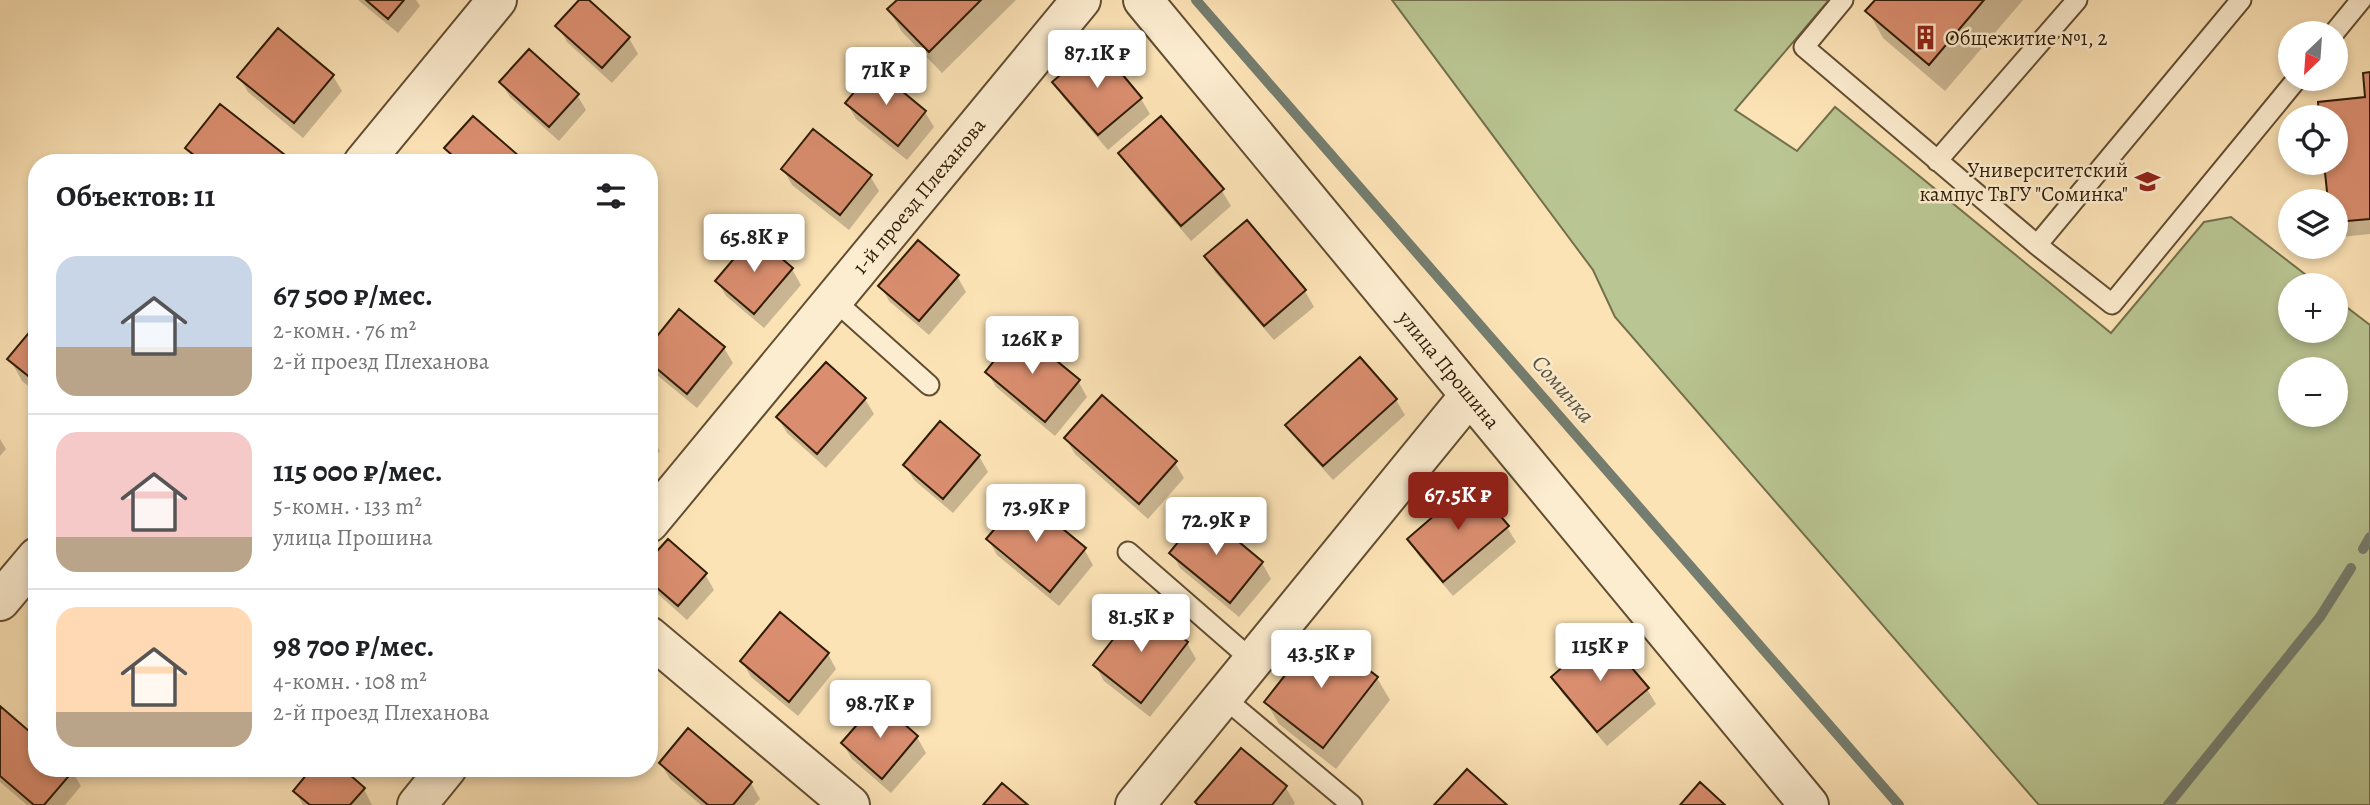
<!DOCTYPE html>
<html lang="ru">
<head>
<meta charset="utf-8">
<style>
  :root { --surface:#fff; --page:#f2f2f2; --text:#202124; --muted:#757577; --line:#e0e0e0; --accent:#8f2418 }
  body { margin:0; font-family:Alegreya,serif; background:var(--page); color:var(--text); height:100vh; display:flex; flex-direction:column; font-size:26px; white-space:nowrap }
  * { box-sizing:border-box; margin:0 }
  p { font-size:23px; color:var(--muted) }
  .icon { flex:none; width:38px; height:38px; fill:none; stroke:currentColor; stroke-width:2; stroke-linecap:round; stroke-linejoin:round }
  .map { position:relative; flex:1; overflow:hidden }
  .sheet { position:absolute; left:28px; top:154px; width:630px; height:623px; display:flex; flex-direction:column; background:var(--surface); border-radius:28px; box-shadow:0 4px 10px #0003 }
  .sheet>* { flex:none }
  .needle { width:46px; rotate:205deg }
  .buttons { position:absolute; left:2278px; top:21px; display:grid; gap:14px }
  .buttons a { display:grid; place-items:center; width:70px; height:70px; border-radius:50%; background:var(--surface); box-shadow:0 4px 10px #0003; font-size:35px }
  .price { position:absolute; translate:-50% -60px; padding:0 16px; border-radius:7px; background:#fff; color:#222; font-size:23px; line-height:46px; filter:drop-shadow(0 2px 4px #0008) }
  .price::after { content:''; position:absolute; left:50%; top:42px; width:21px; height:16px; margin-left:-10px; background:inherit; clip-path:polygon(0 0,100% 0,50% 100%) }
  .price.current { background:var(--accent); color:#fff }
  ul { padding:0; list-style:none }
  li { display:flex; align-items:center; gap:21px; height:175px; padding:0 28px }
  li+li { border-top:2px solid var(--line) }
  li span { display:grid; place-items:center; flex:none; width:196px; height:140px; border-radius:21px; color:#555 }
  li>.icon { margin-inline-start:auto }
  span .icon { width:84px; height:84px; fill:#fffc; stroke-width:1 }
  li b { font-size:30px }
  h2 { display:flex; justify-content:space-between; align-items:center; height:84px; padding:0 28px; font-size:30px }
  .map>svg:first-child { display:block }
</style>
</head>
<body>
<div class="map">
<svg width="2370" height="805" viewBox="0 0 2370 805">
  <rect width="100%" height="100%" fill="#fce3b6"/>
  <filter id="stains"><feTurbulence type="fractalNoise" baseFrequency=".00286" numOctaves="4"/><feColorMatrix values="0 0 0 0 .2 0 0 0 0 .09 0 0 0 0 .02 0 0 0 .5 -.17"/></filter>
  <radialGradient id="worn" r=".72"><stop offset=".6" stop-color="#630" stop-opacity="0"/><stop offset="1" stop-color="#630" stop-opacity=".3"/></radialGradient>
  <path fill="#b9c592" stroke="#74704c" stroke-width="2" fill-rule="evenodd" d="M1392,0h437l-94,110 62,41 38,-44 276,226 93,-111 27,-5 88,68h-28v46h45v-32l34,26v480h-331l-424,-488 -22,-47zM2291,369h45v46h-45z"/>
  <path fill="#0003" d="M358,0h58l4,6 -22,27z
    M581,0h5l43,38 9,16 -26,29 -45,-41 -9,-16z
    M899,0h117l-74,73 -40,-41 -13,-22z
    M1877,0h146l-78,91 -62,-53 -15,-27z
    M1096,47l45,52 9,15 -42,36 -45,-53 -9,-15z
    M2370,74v160l-29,3 -5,-7v-29h-6l-4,-38h10v-46h-15l-1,-13 47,-5z
    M333,76l9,15 -39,47 -55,-46 -9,-15z
    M501,82l76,13 9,15 -27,31 -49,-44z
    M847,103l78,9 9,15 -27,33 -51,-41z
    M1160,118l62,73 9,15 -40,35 -62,-73 -9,-15z
    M187,148l97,8 3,7h-92z
    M447,149l77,14h-69z
    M783,169l87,7 9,15 -30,39 -57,-45z
    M1246,223l59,68 9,16 -40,33 -59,-68 -8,-15z
    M754,238l38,31 9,16 -37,43 -38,-32 -9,-15z
    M957,276l9,16 -37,43 -40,-34 -8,-15z
    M37,326v67l-15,-12 -12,-22z
    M724,348l9,15 -36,45 -45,-37 -3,-5v-17z
    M1360,360l36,40 9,15 -72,65 -36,-40 -9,-15z
    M987,372l91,9 9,16 -32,39 -59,-49z
    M865,399l9,15 -48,54 -39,-35 -9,-15z
    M649,435l11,16 -11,13z
    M0,439l6,10 -6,7z
    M1066,439l109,24 9,15 -36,41 -73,-65z
    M979,456l9,16 -35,41 -39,-33 -9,-15z
    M1507,527l9,15 -63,54 -35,-41 -9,-16z
    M988,539l96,10 9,16 -34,41 -62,-51z
    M1172,553l90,10 9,16 -32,38 -59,-49z
    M649,562l56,12 9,16 -27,30 -37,-33z
    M1187,643l9,16 -46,58 -46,-36 -9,-16z
    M828,654l8,15 -38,47 -47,-39 -9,-16z
    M1553,677l94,12 9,15 -49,42 -45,-53z
    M1377,678l13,22 -54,69 -57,-45 -13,-22z
    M0,709l37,59h32l3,3 9,15 -16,19h-38l-27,-23z
    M917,737l9,16 -35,40 -39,-34 -9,-15z
    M1242,751l44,37 9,15 -2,2h-94z
    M661,764l90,19 9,16 -6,6h-53l-31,-26z
    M364,789l8,16h-69l-8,-14z"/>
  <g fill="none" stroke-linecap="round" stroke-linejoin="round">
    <path stroke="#747d6f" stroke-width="10" d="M1196,0l703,805
      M2363,549l7,-12
      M2168,805l152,-188 31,-49"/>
  </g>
  <path fill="#da8e6f" stroke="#301c05" stroke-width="2" d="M366,0h38l-16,19z
    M579,0h10l41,37 -28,31 -47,-42z
    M897,0h84l-52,52 -42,-43z
    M1875,0h109l-55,65 -64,-54z
    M278,28l56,47 -40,48 -57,-46z
    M1097,44l45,54 -44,37 -46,-53z
    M529,49l50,45 -30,33 -50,-45z
    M874,68l52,43 -28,35 -53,-43z
    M2370,72v147l-34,3v-21h-8l-4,-38h12v-46h-17l-1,-15 47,-5 -2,-24z
    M220,104l65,51 -6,8h-75l-19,-15z
    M473,116l54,47h-66l-17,-15z
    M1161,116l63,73 -43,37 -63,-73z
    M813,129l59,46 -32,40 -59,-46z
    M1247,220l59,70 -42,36 -60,-70z
    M754,235l39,33 -39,46 -39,-33z
    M918,240l41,35 -40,46 -41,-35z
    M679,309l46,38 -38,47 -38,-32v-16z
    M37,323v60l-30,-24z
    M1019,330l61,50 -35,42 -60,-50z
    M1360,357l37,42 -74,67 -38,-41z
    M826,362l40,36 -49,56 -41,-37z
    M1102,395l75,66 -38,43 -75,-66z
    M940,421l40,34 -37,44 -40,-34z
    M1472,483l37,43 -66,56 -36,-43z
    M1023,496l63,52 -36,44 -64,-53z
    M1203,512l60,50 -33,41 -61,-50z
    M668,539l39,34 -29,33 -29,-25v-21z
    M1140,605l48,37 -47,61 -48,-38z
    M780,612l49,41 -40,49 -49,-41z
    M1319,632l59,45 -55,71 -59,-46z
    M1602,633l47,55 -52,44 -46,-55z
    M878,701l40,35 -36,43 -41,-36z
    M0,706l37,32v30l37,2 -30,35h-10l-34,-29z
    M688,728l64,54 -19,23h-25l-49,-42z
    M1241,748l46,38 -15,19h-74l-3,-3z
    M312,768h30l23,20 -15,17h-40l-17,-14z
    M1467,769l40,36h-73z
    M1700,782l25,23h-45z
    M1002,783l26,22h-45z"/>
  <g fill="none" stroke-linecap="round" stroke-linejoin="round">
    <defs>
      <path id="service" d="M1843,0l-39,47 233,198 204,-245
        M2334,33l27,-33
        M1937,161l140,-161
        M2037,245l75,59 185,-225
        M834,300l95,85
        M1128,552l125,109
        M1223,697l129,108"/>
      <g id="minor">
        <path id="s1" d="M1143,0l666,805"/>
        <path d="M363,163l134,-163"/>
        <path id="s2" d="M649,523l432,-523"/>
        <path d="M0,601l37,-44"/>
        <path d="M649,636l201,169"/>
        <path d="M417,805l30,-37"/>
        <path d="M1135,805l334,-409"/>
      </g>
    </defs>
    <use href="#service" stroke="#634e31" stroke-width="23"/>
    <use href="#minor" stroke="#634e31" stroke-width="42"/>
    <use href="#service" stroke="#fdedd0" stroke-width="19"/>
    <use href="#minor" stroke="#fdedd0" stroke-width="38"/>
  </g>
  <defs>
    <symbol id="building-bare" viewBox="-9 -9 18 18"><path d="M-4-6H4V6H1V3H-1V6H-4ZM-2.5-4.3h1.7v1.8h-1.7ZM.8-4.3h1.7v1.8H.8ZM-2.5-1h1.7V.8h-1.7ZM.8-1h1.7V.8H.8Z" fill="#8f2418" stroke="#fdedd0" stroke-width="2.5" paint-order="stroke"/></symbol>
    <symbol id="university-bare" viewBox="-9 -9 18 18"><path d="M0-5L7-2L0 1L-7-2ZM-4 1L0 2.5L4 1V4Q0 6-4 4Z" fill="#8f2418" stroke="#fdedd0" stroke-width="2.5" paint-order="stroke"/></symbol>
  </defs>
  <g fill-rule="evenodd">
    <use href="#building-bare" x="1908" y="20" width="35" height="35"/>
    <use href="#university-bare" x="2130" y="164" width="35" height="35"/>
  </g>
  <g text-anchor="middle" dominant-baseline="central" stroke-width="5" stroke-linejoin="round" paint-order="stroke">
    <g font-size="21" fill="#301c05" stroke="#fdedd0" text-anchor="start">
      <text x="1945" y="38">Общежитие №1, 2</text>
      <text x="2128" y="170" text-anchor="end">Университетский<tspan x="2128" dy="24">кампус ТвГУ "Соминка"</tspan></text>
    </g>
    <g font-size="21" fill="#301c05" stroke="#fdedd0">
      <text stroke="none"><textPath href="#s2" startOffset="424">1-й проезд Плеханова</textPath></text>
      <text stroke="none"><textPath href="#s1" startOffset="480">улица Прошина</textPath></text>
    </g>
    <g font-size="23" font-style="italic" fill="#585443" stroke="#fdedd0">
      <text transform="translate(1563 389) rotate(49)">Соминка</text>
    </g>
  </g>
  <rect width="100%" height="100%" filter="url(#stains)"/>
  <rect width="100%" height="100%" fill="url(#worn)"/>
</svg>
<div class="buttons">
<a><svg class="needle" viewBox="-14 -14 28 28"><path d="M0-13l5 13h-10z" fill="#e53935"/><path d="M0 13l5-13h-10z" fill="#757577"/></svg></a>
<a><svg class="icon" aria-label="locate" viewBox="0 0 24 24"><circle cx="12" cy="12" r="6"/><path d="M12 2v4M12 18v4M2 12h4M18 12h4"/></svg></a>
<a><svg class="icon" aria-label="layers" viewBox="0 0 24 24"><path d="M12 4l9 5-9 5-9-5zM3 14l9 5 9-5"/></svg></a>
<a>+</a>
<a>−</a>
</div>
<b class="price" style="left:1097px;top:90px">87.1K ₽</b>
<b class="price" style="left:886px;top:107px">71K ₽</b>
<b class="price" style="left:754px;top:274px">65.8K ₽</b>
<b class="price" style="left:1032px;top:376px">126K ₽</b>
<b class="price current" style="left:1458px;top:532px">67.5K ₽</b>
<b class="price" style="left:1036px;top:544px">73.9K ₽</b>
<b class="price" style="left:1216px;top:557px">72.9K ₽</b>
<b class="price" style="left:1141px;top:654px">81.5K ₽</b>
<b class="price" style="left:1600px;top:683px">115K ₽</b>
<b class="price" style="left:1321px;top:690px">43.5K ₽</b>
<b class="price" style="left:880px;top:740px">98.7K ₽</b>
<section class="sheet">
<h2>Объектов: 11<svg class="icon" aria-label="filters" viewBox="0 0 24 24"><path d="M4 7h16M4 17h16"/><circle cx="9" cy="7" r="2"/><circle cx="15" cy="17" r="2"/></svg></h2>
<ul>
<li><span style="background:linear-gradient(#c9d6e8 65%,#b9a48a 0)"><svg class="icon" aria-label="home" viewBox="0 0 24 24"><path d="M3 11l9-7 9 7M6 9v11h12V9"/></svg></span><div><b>67 500 ₽/мес.</b><p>2-комн. · 76 m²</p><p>2-й проезд Плеханова</p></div></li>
<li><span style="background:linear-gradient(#f6c9c9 75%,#b9a48a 0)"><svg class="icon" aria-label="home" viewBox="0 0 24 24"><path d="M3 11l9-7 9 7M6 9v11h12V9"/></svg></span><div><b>115 000 ₽/мес.</b><p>5-комн. · 133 m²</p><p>улица Прошина</p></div></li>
<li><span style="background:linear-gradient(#ffd9b3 75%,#b9a48a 0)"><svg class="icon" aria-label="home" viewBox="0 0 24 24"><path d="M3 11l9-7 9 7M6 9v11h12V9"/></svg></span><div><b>98 700 ₽/мес.</b><p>4-комн. · 108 m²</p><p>2-й проезд Плеханова</p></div></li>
</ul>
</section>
</div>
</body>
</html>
